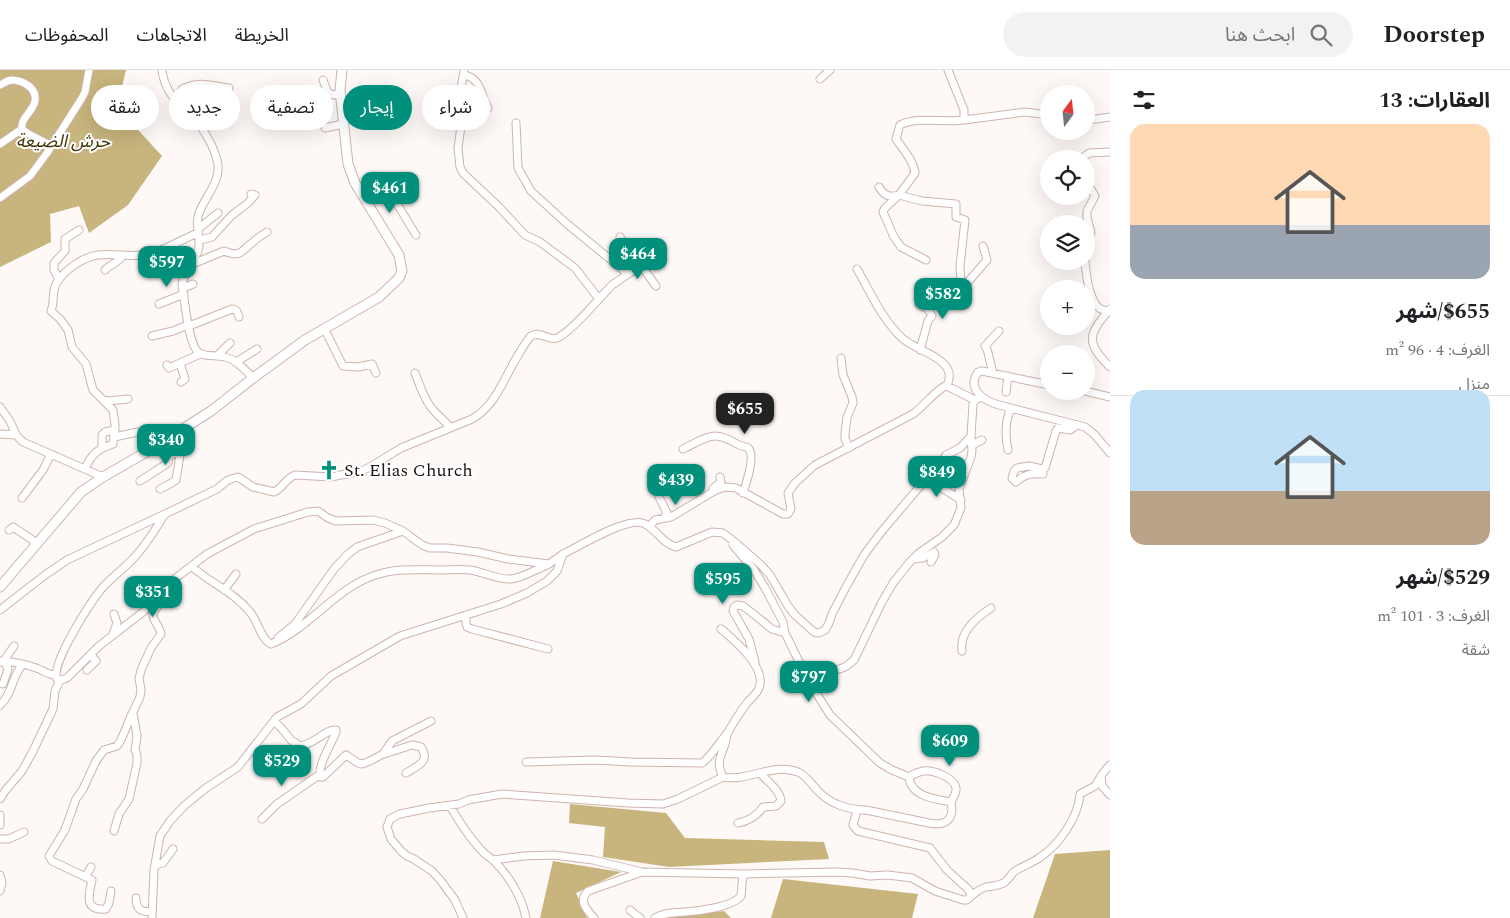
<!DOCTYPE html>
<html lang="ar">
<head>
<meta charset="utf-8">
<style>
  :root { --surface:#fff; --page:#f2f2f2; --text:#202124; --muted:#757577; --line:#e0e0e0; --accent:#00907c }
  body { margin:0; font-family:Spectral,"Noto Sans Arabic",serif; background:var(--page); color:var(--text); direction:rtl; height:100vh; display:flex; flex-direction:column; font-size:19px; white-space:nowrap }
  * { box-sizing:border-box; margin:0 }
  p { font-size:16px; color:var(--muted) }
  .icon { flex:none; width:28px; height:28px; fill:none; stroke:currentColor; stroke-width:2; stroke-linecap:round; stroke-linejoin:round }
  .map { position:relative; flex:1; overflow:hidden; direction:ltr }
  .side { display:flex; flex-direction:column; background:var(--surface); width:400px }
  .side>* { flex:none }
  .top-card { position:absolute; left:15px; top:15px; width:475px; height:45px; direction:rtl; display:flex; gap:10px }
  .needle { width:32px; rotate:15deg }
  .controls { position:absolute; left:1040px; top:15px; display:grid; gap:10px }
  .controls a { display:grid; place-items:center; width:55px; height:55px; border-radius:50%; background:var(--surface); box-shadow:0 5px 20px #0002; font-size:25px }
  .price { position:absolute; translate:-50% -42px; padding:0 11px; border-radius:10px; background:var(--accent); color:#fff; font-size:16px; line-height:32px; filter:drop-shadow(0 1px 2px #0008) }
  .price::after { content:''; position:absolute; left:50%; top:30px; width:15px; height:11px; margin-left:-8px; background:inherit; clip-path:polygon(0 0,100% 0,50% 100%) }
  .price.selected { background:#222; color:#fff }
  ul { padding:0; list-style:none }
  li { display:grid; align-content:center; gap:10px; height:265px; padding:0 20px }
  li+li { border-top:1px solid var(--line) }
  li span { display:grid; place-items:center; height:155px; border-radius:15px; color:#555 }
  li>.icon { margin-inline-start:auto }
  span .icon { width:90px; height:90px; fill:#fffc; stroke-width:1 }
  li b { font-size:21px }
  h2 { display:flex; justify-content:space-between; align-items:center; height:60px; padding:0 20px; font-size:21px }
  .tag { padding:0 18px; border-radius:22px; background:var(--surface); box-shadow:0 5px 20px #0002; font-size:18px; line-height:45px }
  .tag.selected { background:var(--accent); color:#fff }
  header { display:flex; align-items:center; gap:30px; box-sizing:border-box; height:70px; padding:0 25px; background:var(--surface); border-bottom:1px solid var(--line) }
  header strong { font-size:24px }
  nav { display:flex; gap:28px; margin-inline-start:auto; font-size:18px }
  .search { width:350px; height:45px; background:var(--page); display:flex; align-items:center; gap:12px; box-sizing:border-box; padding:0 18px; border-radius:28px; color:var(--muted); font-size:19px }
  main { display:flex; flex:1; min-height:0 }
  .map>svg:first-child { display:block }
</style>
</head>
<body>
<header>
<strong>Doorstep</strong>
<div class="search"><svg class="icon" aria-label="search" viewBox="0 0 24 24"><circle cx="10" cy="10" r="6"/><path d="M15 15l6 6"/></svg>ابحث هنا</div>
<nav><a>الخريطة</a><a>الاتجاهات</a><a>المحفوظات</a></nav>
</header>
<main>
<section class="side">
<h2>العقارات: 13<svg class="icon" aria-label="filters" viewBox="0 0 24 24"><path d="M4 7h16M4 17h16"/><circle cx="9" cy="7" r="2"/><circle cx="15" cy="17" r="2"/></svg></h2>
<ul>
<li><span style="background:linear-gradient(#ffd9b3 65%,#9aa5b1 0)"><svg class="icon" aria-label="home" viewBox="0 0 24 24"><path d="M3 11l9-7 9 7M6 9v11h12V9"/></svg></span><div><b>$655/شهر</b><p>الغرف: 4 · 96 m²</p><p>منزل</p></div></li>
<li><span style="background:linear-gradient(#bfe0f5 65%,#b9a48a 0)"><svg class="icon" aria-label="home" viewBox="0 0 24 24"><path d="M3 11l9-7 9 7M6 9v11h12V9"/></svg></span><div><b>$529/شهر</b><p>الغرف: 3 · 101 m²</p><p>شقة</p></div></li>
</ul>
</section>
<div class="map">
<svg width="1110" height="848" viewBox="0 0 1110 848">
  <rect width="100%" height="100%" fill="#fef9f7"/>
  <path fill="#c7b57d" d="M0,0h126l-9,37 45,49 -34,49 -39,28 -10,-27 -29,8 1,28 -51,25z
    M570,734l96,9 19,25 139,4 5,17 -160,8 -66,-10 2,-30 -36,-4z
    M1110,780v68h-77l22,-64z
    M553,791l68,11 -45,21 11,25h-47z
    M783,809l135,15 -6,24h-141z
    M724,841l7,7h-71z"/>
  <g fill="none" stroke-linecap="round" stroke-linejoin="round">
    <defs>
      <path id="minor" d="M162,0c3,26 20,35 36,53 8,10 16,25 19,37 6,20 -12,36 -18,53 -5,12 3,25 -1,38 -5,12 -14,21 -16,34 3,15 6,60 17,68 6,4 19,2 26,4 12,3 20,13 28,21
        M464,0l-7,43 4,13 -3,22 2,19 3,6 36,34 26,28 15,7 35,26 24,31 13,-14 22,-15 4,-9 -18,-24
        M464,5c17,3 17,20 24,33
        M820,9l10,-9
        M323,10l5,13 6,2 6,-1
        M0,15c4,-2 7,-4 11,-5 12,0 26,8 24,21 -2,11 -15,17 -13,28l5,4 25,13
        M191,42l-9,-15v-8c19,-9 28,-3 47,-1
        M1086,49h10l14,-2
        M964,50l61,-8 24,3
        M516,53l2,45 13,23 35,32 62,51
        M325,58l18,-4
        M0,74l22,-15
        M1081,89l8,-6 21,-1
        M1086,111l9,15 -8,15v7l4,14 -5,12
        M879,117c5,8 9,11 20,8l16,-22c-1,-12 -13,-25 -19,-34l4,-14c17,-9 44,-2 64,-5v-10l-16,-40
        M361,124l33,5 22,36
        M0,128l30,-22 17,-23 35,-55 3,-6 4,-22
        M198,159l20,-16
        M200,170l12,-3 19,-21 17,-13 7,-8 -4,-1
        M926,190l-25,-13 -7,-10 -11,-25 2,-4 14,-13 23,6 34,3v13l9,3 -5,46 1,16 2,2 4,-1 20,-23 -4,-14
        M638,191l18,25
        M1085,191c1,14 3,33 12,45 2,3 7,4 11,6
        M163,192l34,-9
        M190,195l34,-14c17,7 17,0 29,-9 4,-4 9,-7 14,-10
        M857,199c14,24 24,49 45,69 12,11 36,16 45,30 4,6 2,12 0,18
        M105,200c5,-6 14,-7 17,-14
        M59,209l-5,-9v-7l11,-12v-12l14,-9
        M183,218l10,-4
        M159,234l25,-10
        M919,235l9,4 4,7 -4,5 -8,29
        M1110,239c-22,26 -25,33 0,58
        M189,256l43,-17 4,1 3,7
        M324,258l19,38 15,1 14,-3 4,9
        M152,266l21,-5 15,-6
        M217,286l13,-13
        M841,288l2,17 9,22 1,6 -6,14 -2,17v5l4,9
        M236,292l21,-13
        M180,293l5,16 -4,3
        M167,295l2,3 31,-14
        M415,303c5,13 11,31 21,40 5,6 10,8 14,15
        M993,303l-6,-24 -2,-3 14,-15
        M1049,315l-67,-14 -4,1c-12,17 6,29 21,33l86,22 9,7 16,19
        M1085,321l25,6
        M1006,322l2,-16
        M103,330l6,1 19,-2
        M0,337l10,14 6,14 7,7 80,35
        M0,364l16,1
        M114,367l24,-5
        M972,375l10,-5
        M102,377v-12l3,-3 10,-2
        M683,379c23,-11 29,-20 54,-5 3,2 8,2 11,4 8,7 -2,36 -5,45
        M1008,380c-3,-14 -3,-29 3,-42
        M85,399c6,-15 13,-20 28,-25l2,-19 -2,-15 -20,-20 -7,-26 -14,-17 -4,-17 -8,-11 -9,-8c4,-9 0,-20 6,-29 9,-13 26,-25 41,-27 18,-2 32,3 51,-1 17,-4 33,-15 49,-21
        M1043,404c-12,-1 -18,0 -27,8l-4,-4 2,-7 3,-3 12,-2 13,3 3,-1 11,-37 2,-3 12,2 7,-5
        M932,406l10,12 19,12
        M140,411l28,-18 1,-6 12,-8 1,-7 -5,-9
        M658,412c-4,11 5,21 9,31l-3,5
        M713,418l8,-6 -1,-5
        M160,419l8,-4 8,-5 5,-31
        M22,428l21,-28 8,-16
        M165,444l52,-25 11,-9 10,-3 15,10 21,5c9,-4 12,-14 21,-17l36,2 30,-6 9,-4 31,-19 71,-29c25,-14 33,-44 48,-67 3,-5 7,-12 11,-16 8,-6 17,5 26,2 11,-4 33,-29 42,-39
        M650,456l5,-6 16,-3 45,-27 10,-3 10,1 47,26h5l3,-5 -3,-16 7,-10 20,-18 98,-51c11,-8 20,-21 32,-28h2l28,14
        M9,460l4,-3 24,16
        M733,475l21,25 10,16 19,36 2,11 23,47 22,35 50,48 12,7 17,7c2,20 26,22 42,25
        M913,489l10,-1 11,-6 1,3 -4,7
        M191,496c19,17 43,26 59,46 8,9 11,28 21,32 40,-16 65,-58 108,-70 19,-6 41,-4 61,-4 10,0 20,-1 30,0 14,2 28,10 41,9 10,-1 26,-10 36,-14
        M224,520l12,-16
        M0,540l45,-35 22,-15 98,-46c-8,13 -16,26 -26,38 -10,13 -25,23 -36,35 -11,13 -53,77 -46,92 4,2 7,1 11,-2l31,-31 44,-34 25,-28 39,-30 47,-25 54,-17 10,-1 10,7 8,3 37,-1 12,3 18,8 19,14 8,3h17l31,4 30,7 41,5 14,-10
        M466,545v8l1,4 5,2 76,20
        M721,559c13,11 46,38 38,59 -2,6 -8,10 -12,15 -4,5 -16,24 -19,29 -2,5 -2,11 -4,15 -5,12 -7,18 -1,30
        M113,564l4,-11 -3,-9
        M278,568l17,-14 39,-55 13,-14 10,-8 46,-16
        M962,581c-3,-19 15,-34 29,-43
        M0,592c11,-1 26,2 36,6 7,2 12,7 19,7
        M0,592l5,-3 9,-13
        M755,592l-6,-23 -16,-28 1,-4 3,-2 6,1 8,6 21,17 13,4
        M87,600l9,-9 -5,-6
        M808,610l37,-13 9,-7 28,-58 11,-19 16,-20 10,-10 23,-16 12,-12 7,-17 -2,-19 12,-32 1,-6 -1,-15 2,-32 2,-4 6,-3
        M3,614l5,-15 -3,-7
        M0,635c12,-10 12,-28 22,-40
        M274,651l9,9 8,10 9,6c16,-2 25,-17 36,-16v2c-5,13 -18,32 -16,45h3l23,-22 12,8 4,1 8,-3 13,-7 9,-13 39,-20
        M384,684l28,-9 9,2c10,15 -4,19 -15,26
        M526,692l69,-2 36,2 71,1c8,-5 19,-23 27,-32
        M1101,706l1,10 8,9
        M0,729l5,-8 17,-20 11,-20 20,-42 2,-18 5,-11
        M450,736c10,17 20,33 34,47 3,3 7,5 10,8 15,15 28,36 32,57
        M857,740l-4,15 5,6 72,17 17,22 22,20 2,5
        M0,745v10
        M262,749l15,-15 42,-29
        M738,753c11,-2 19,-7 25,-16l13,-1 5,-5c-1,-11 -14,-20 -21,-28
        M114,761l5,-17 10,-15 8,-36v-8l-2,-5 2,-14 -4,-23
        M0,769h9l15,-7
        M493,790l31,-4 30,-1 39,5 49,12 101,2 94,-2 16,1 17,3 18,-1 24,3 23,13 28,9h4c5,-5 12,-11 19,-13 6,-1 13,-1 19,-5 4,-3 6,-8 10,-11 8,-5 17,-8 24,-13 20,-13 39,-40 41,-64l15,-8 8,-13 7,-8
        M155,795l8,-2 10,-14
        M0,805l2,8 -2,8
        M86,806l5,-9
        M111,821l-2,12 -3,6c-23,2 -17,-15 -14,-29l-40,-19 -3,-5 16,-26 11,-31 7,-10 13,-28 8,-11 13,-4 4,-6 10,-24 9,-19 1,-8 -2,-10 2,-9 10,-22 10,-14c-1,-8 -9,-13 -8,-21l15,-21 4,-11
        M136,828c0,11 5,15 16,13
        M630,840l10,8
        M152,848l2,-48 6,-34 10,-15 14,-15 22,-18 32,-21 39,-50 24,-13 30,-28 69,-40 101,-32 26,-11 20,-12 10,-10 6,-17c17,-8 66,-39 82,-30 12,6 18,20 31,23l36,-15 11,1 13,10 26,23 8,9 18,31 7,9 19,17 5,1 6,-3 4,-7 3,-9 14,-27 18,-32 18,-24 44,-52 8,-5 12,-19 14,-7 11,-12
        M463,848l-8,-18 -14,-19 -9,-10 -18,-12 -7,-3 -6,-5 -10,-12 -4,-12 3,-8 10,-5 29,-6 30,-4 9,-4 34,-6 126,9 35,1 15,-5 45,-22c25,5 50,-15 75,-5 9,4 13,12 20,19 12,13 31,19 48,19l63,13c11,2 22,1 23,-13 0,-2 -1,-5 -1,-7 1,-5 6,-9 5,-15 -2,-11 -23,-18 -33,-17 -5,1 -9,3 -14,6
        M594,848c-8,-9 -16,-17 -6,-27l54,-19
        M655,848c9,-6 20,-5 30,-6 15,-1 47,-5 56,-16l2,-22"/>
      <path id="major" d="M0,517l81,-95 22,-15 50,-29 58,-37 42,-33 52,-38 74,-43 20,-19 3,-7 -3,-16 -44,-72 -7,-19 -8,-74 2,-20"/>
    </defs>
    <use href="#minor" stroke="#cdb4ae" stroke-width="9"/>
    <use href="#major" stroke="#cdb4ae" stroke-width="11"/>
    <use href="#minor" stroke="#fff" stroke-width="7"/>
    <use href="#major" stroke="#fff" stroke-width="9"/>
  </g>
  <defs>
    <symbol id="church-bare" viewBox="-9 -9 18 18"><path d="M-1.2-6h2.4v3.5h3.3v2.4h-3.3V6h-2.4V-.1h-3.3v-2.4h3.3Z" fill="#00907c" stroke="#fff" stroke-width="2.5" paint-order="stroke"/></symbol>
  </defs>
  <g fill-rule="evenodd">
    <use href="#church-bare" x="315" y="386" width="28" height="28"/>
  </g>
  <g text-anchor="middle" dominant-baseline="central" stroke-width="4" stroke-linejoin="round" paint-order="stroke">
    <g font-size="18" font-style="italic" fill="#423506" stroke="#fff">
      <text x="63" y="71">حرش الضيعة</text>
    </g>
    <g font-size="18" fill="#1e1513" stroke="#fff" text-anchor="start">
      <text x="344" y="400">St. Elias Church</text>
    </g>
  </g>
</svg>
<div class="controls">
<a><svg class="needle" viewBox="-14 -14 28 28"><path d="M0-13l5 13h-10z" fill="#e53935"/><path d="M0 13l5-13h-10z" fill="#757577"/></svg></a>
<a><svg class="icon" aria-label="locate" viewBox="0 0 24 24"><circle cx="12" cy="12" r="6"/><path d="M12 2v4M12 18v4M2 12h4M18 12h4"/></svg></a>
<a><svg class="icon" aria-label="layers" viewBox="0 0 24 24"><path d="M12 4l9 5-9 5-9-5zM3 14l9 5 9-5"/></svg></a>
<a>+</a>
<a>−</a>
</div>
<b class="price" style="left:390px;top:144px">$461</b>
<b class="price" style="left:638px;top:210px">$464</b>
<b class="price" style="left:167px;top:218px">$597</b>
<b class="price" style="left:943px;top:250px">$582</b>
<b class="price selected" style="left:745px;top:365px">$655</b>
<b class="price" style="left:166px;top:396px">$340</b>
<b class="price" style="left:937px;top:428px">$849</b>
<b class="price" style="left:676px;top:436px">$439</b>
<b class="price" style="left:723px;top:535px">$595</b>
<b class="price" style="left:153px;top:548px">$351</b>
<b class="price" style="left:809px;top:633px">$797</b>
<b class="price" style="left:950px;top:697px">$609</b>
<b class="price" style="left:282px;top:717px">$529</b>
<div class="top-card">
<a class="tag">شراء</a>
<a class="tag selected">إيجار</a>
<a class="tag">تصفية</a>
<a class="tag">جديد</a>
<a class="tag">شقة</a>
</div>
</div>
</main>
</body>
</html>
